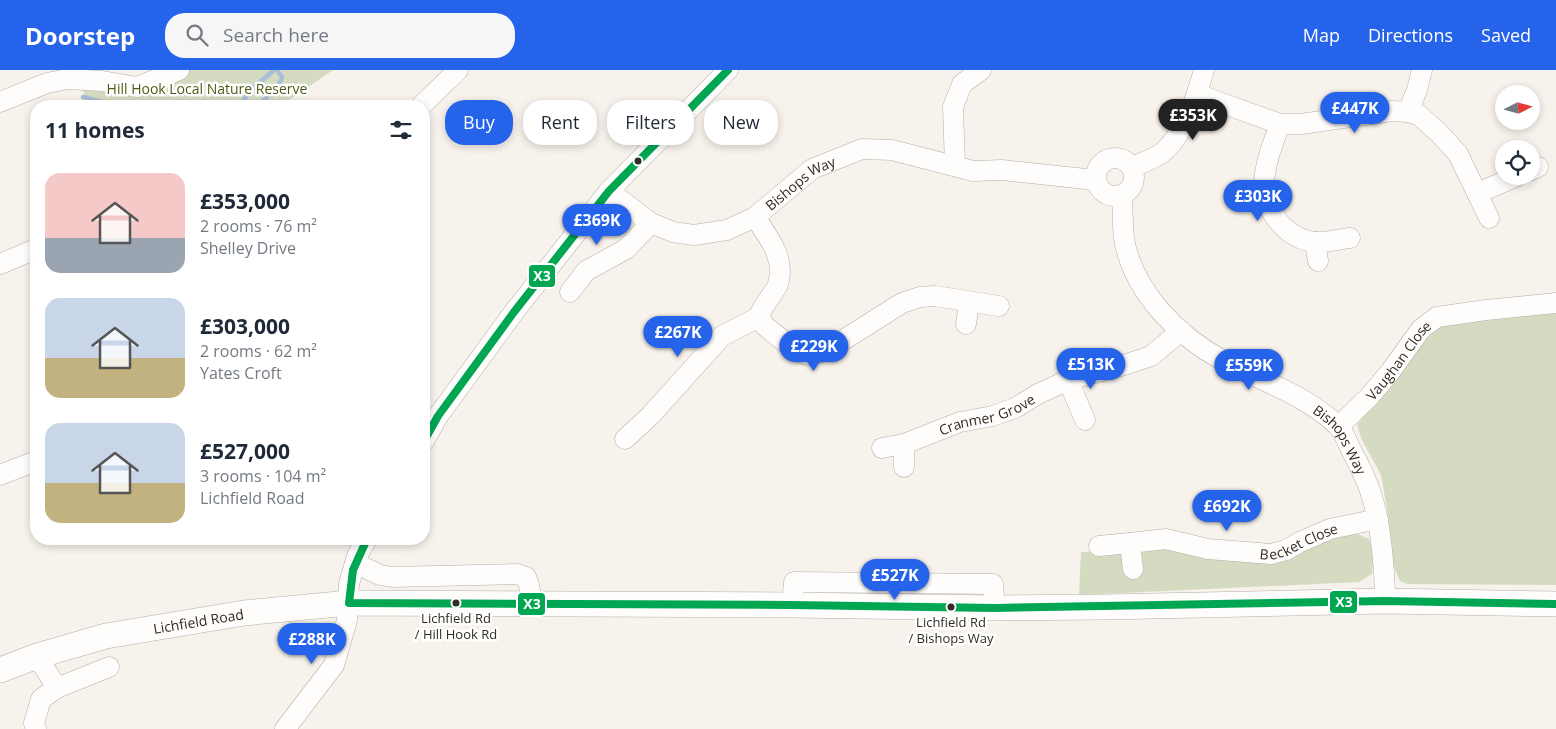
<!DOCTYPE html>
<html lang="en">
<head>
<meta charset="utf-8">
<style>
  :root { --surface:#fff; --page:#f6f6f7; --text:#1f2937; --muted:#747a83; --accent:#2563eb }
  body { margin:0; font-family:"Open Sans",sans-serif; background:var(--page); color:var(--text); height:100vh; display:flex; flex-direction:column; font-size:19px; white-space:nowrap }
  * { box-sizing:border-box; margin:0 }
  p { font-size:16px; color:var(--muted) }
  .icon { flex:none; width:28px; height:28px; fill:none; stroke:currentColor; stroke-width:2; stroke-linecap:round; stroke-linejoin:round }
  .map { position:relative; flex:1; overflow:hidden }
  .sheet { position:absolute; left:30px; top:30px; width:400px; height:445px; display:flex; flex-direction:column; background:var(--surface); border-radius:20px; box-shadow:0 2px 8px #0003 }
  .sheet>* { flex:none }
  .hud { position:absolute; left:445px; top:30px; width:475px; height:45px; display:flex; gap:10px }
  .needle { width:32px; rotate:84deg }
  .buttons { position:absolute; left:1495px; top:15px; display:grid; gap:10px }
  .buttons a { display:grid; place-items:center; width:45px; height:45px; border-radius:50%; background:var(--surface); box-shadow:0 2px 8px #0003; font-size:25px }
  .price { position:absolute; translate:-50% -42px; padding:0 11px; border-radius:18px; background:var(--accent); color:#fff; font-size:16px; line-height:32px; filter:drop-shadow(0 1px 2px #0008) }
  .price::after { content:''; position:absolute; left:50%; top:30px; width:15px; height:11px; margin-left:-8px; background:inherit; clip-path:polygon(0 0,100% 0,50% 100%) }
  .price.current { background:#222; color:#fff }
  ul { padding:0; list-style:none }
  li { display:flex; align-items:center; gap:15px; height:125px; padding:0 15px }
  li span { display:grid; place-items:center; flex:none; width:140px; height:100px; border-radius:15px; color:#555 }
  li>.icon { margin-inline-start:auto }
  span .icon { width:60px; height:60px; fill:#fffc; stroke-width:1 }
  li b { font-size:21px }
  h2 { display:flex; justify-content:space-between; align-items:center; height:60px; padding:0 15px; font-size:21px }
  .pill { padding:0 18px; border-radius:20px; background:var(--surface); box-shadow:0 2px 8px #0003; font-size:18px; line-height:45px }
  .pill.current { background:var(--accent); color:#fff }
  header { display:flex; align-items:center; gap:30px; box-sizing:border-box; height:70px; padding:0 25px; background:var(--accent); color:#fff }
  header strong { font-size:24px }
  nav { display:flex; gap:28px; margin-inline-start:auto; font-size:18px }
  .search { width:350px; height:45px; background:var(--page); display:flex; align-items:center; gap:12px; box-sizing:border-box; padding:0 18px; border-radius:20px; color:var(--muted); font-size:19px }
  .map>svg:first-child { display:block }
</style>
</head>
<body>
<header>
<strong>Doorstep</strong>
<div class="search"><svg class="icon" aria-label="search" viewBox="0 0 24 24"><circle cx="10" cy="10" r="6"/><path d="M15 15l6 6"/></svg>Search here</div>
<nav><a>Map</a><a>Directions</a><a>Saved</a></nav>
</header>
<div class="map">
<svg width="1556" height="659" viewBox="0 0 1556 659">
  <rect width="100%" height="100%" fill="#f7f2eb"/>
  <path fill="#d5dbc1" d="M187,0h146l-50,34v2h-195l-7,-22z
    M1556,241v274l-149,-1 -7,-3 -7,-16 -4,-44 -8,-46 -19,-35 -5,-15 81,-100z
    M1336,464h22l11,5 5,14 -2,21 -13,8 -280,13 2,-43 39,-2 19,1 29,-4 44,11z"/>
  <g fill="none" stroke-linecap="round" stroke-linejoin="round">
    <path stroke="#a9bed7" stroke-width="4.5" d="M83,27l34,9
      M239,36l13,-17 22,-19
      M259,36l22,-25 1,-4 -5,-7"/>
    <defs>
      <g id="minor">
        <path d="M1197,24l83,30h21l91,-13 16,1 11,3 20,18 19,21 31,64"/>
        <path d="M0,32l47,-19 21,-4 34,2 35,6 42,-17"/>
        <path d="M421,36l37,-36"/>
        <path d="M1408,42l9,-22 5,-20"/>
        <path d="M1280,54c-7,19 -15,39 -16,59 0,28 23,57 52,59 10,1 23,-3 34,-4"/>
        <circle cx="1115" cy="107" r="19"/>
        <path d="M955,96l-2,-59 9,-23 19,-14"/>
        <path d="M1132,97c10,-4 22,-8 31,-15 21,-17 34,-57 41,-82"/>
        <path d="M1531,100l7,-3"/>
        <path id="s1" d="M609,121l42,32 22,9 21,3 33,-5 28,-13 57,-48 50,-20 30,1 81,21 29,-1 93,10"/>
        <path d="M1478,123l39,-17"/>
        <path id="s2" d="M1122,125c1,16 0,34 3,49 11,50 53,92 97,116 39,21 82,34 115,65 6,5 10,16 13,23 9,16 18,34 23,52 8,27 12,73 12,101"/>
        <path d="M755,147c13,20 31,41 23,67 -4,11 -16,20 -19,33l6,9 31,25 12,4 18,-4 76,-48 18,-6 15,-1 64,10"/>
        <path d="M1315,172l3,19"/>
        <path d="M0,194l36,-15"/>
        <path d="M570,222l16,-21 40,-22 25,-26"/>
        <path d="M966,254l3,-22"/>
        <path d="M1068,310l17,40"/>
        <path id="s3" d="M1339,356l30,-29 21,-25 31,-43 16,-12 49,-7 70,-7"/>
        <path d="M625,369l25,-23 72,-80 37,-19"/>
        <path d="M424,371l14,-25 76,-104 95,-121 119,-121"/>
        <path d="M882,378l22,-4"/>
        <path id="s4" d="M904,397v-23l56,-22 33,-6 22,-8 23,-14 30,-14 56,-15 27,-9 30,-25"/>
        <path d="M0,405l36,-14"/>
        <path d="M1099,476l31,-3"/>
        <path d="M355,493l25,12 12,2 125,-3 9,3 3,8 3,18"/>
        <path id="s5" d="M1133,499l-3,-26 36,-4 42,10 63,5 15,-4 14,-8 30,-13 48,-10"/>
        <path d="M792,535l2,-23 199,2 2,24"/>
        <path d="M37,586l20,32"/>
        <path d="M36,659l-2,-6 7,-24 16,-11 52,-21"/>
        <path d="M285,659l49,-64 13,-45 2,-36 8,-28 10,-17"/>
      </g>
      <g id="major">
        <path id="s6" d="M0,600l37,-14 69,-20 138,-23 105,-10 443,2 203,3 110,-1 280,-6 171,3"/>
      </g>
    </defs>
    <use href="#minor" stroke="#b3aea7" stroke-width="21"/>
    <use href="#major" stroke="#b3aea7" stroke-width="26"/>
    <use href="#minor" stroke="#fefdfc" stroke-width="20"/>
    <use href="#major" stroke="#fefdfc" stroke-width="25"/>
    <defs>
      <path id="bus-1" d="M424,371l14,-25 76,-104 95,-121 119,-121
        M367,469l-14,31 -4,33 443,2 203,3 390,-7 171,3"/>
    </defs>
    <use href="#bus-1" stroke="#fff" stroke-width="11"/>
    <use href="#bus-1" stroke="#00a651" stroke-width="8"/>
  </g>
  <g fill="#322c24" stroke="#fff" stroke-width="2">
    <circle cx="638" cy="91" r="4.5"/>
    <circle cx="456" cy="533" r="4.5"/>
    <circle cx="951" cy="537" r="4.5"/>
  </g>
  <g text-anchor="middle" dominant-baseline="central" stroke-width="5" stroke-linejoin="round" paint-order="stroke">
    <g font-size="13" fill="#322c24" stroke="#fff">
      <text x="456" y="548">Lichfield Rd<tspan x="456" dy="16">/ Hill Hook Rd</tspan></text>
      <text x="951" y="552">Lichfield Rd<tspan x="951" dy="16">/ Bishops Way</tspan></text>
    </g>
    <g font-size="14" fill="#4c5e16" stroke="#fff">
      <text x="207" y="18">Hill Hook Local Nature Reserve</text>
    </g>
    <g font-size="14" fill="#322c24" stroke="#fff">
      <text stroke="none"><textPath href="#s1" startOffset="219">Bishops Way</textPath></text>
      <text stroke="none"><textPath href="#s3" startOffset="89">Vaughan Close</textPath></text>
      <text stroke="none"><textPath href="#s4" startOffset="111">Cranmer Grove</textPath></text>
      <text stroke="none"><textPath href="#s2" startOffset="351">Bishops Way</textPath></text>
      <text stroke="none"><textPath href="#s5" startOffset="199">Becket Close</textPath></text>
      <text stroke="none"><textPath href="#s6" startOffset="205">Lichfield Road</textPath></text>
    </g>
  </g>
  <g stroke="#fff" stroke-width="2">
    <rect x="528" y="194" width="28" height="24" rx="5" fill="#00a651"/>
    <rect x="1329" y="520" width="29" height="24" rx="5" fill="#00a651"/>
    <rect x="517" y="522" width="29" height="24" rx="5" fill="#00a651"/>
  </g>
  <g font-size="14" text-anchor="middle" font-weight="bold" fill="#fff">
    <text x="542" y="211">X3</text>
    <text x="1344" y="537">X3</text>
    <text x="532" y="539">X3</text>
  </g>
</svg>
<div class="buttons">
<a><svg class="needle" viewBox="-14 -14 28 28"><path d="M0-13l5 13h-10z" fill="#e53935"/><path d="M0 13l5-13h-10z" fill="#747a83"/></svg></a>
<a><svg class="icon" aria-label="locate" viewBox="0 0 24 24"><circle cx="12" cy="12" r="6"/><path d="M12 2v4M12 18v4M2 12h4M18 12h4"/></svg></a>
</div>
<b class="price" style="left:1355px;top:64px">£447K</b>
<b class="price current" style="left:1193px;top:71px">£353K</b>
<b class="price" style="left:1258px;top:152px">£303K</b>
<b class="price" style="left:597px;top:176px">£369K</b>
<b class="price" style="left:678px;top:288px">£267K</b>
<b class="price" style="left:814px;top:302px">£229K</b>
<b class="price" style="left:1091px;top:320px">£513K</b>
<b class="price" style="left:1249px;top:321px">£559K</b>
<b class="price" style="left:1227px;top:462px">£692K</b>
<b class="price" style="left:895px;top:531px">£527K</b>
<b class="price" style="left:312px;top:595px">£288K</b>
<div class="hud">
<a class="pill current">Buy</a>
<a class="pill">Rent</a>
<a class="pill">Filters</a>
<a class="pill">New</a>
</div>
<section class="sheet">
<h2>11 homes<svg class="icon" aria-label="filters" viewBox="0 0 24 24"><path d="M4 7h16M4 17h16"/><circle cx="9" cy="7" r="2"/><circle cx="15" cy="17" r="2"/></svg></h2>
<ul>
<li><span style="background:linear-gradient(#f6c9c9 65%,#9aa5b1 0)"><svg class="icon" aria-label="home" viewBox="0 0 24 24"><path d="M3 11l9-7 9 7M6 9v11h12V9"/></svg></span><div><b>£353,000</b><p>2 rooms · 76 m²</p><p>Shelley Drive</p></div></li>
<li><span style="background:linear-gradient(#c9d6e8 60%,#c2b280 0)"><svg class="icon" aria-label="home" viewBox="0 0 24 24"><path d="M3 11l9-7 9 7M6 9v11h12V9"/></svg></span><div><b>£303,000</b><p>2 rooms · 62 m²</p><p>Yates Croft</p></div></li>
<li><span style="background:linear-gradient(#c9d6e8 60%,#c2b280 0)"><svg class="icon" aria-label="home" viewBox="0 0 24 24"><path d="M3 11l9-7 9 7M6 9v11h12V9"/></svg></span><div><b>£527,000</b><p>3 rooms · 104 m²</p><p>Lichfield Road</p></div></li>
</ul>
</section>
</div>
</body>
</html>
